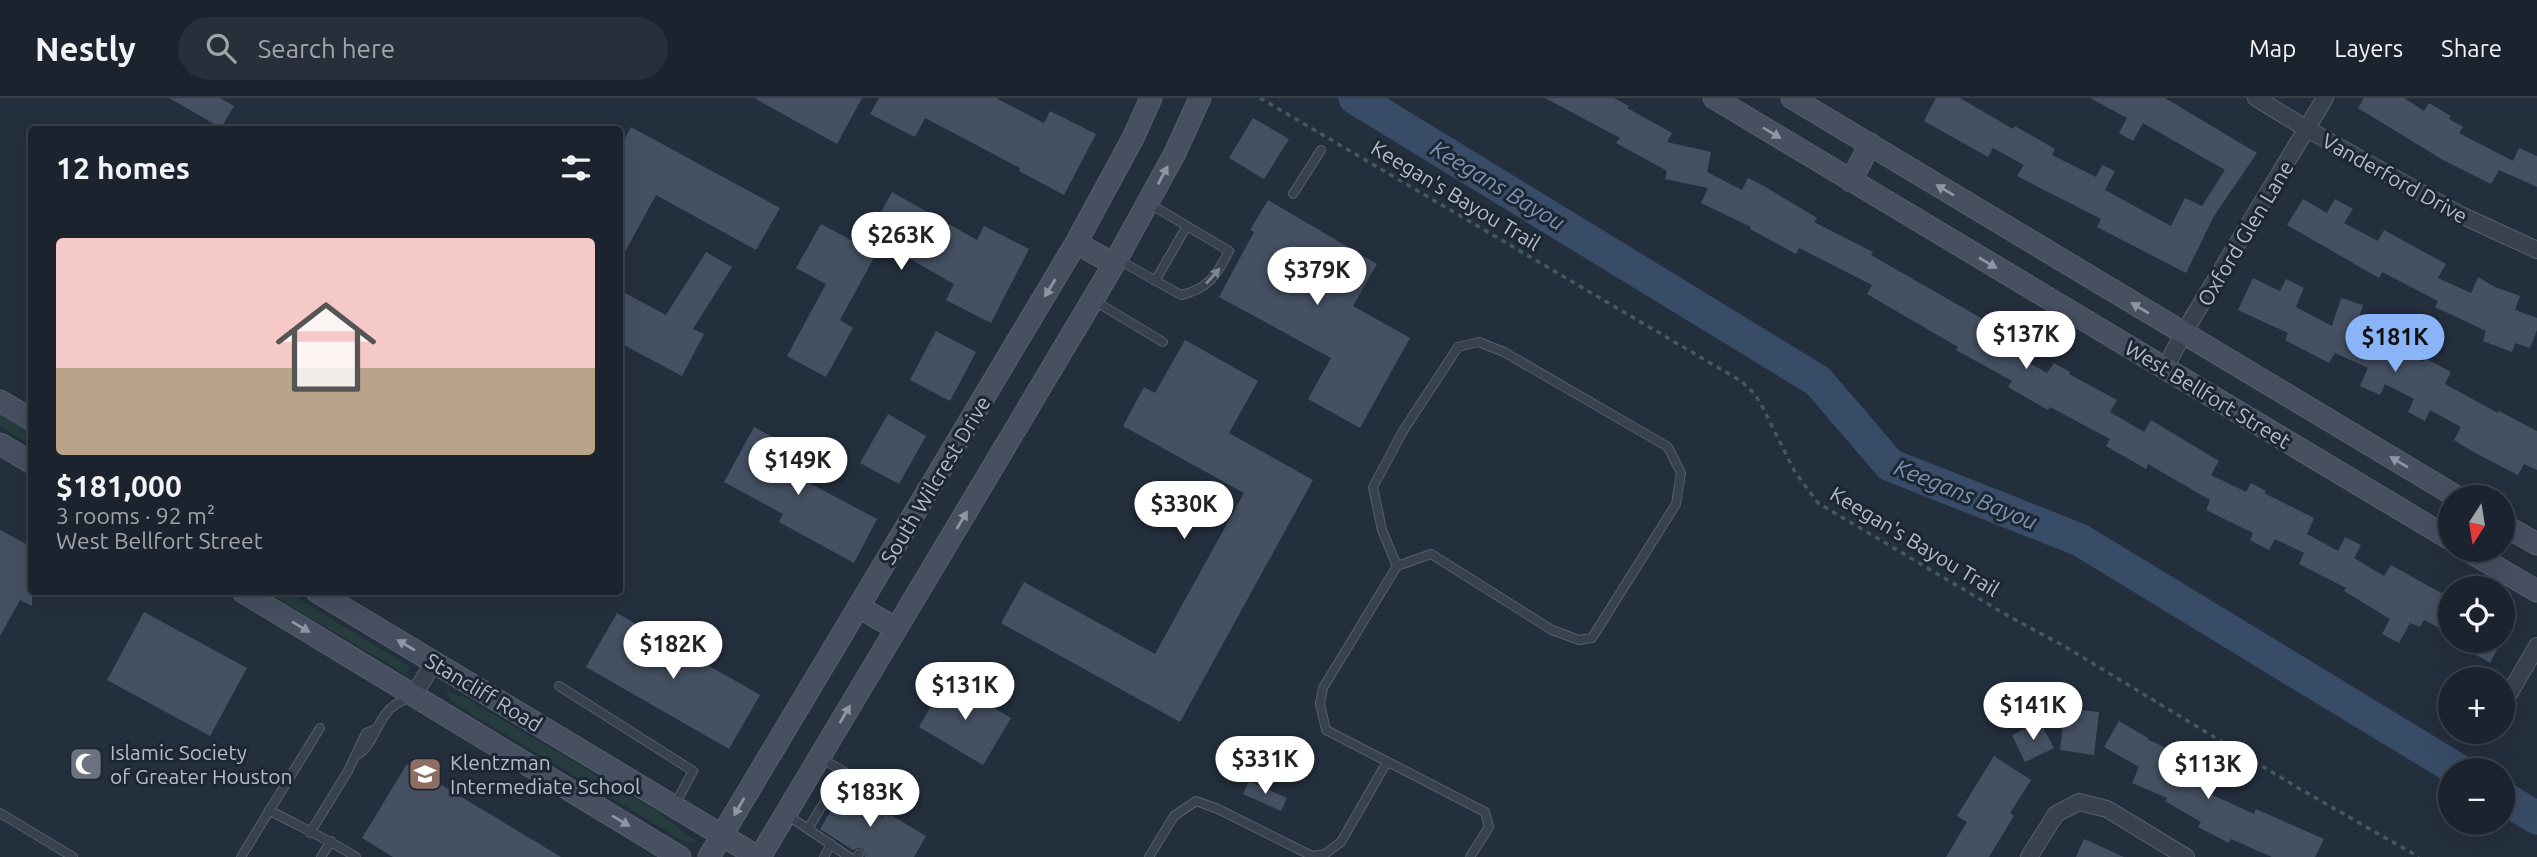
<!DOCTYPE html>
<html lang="en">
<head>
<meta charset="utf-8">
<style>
  :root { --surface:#1b232e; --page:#282f3a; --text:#f1f3f6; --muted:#a0a4aa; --line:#39404a; --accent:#8ab4f8 }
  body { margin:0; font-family:Ubuntu,sans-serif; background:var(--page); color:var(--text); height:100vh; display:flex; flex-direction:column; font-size:26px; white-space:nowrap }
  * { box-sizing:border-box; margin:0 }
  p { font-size:23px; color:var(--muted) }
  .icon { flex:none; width:38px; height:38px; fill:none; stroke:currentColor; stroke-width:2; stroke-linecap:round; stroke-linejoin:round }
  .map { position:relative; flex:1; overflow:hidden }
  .drawer { position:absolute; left:28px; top:28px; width:595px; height:469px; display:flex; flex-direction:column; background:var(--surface); border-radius:7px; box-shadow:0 7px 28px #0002,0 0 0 2px var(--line) }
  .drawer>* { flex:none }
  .needle { width:46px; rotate:192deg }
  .controls { position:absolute; left:2438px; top:387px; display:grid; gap:14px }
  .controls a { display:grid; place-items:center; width:77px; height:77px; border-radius:50%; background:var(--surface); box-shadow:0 7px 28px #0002,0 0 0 2px var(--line); font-size:35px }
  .price { position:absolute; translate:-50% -60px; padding:0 16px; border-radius:24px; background:#fff; color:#222; font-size:23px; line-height:46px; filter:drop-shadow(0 2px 4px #0008) }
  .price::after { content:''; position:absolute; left:50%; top:42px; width:21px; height:16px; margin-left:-10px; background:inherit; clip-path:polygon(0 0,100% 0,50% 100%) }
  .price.active { background:var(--accent); color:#111 }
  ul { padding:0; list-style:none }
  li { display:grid; align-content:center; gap:14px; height:371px; padding:0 28px }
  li+li { border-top:2px solid var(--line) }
  li span { display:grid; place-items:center; height:217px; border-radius:7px; color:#555 }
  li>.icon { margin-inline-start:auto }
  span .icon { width:126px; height:126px; fill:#fffc; stroke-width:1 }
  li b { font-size:30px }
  h2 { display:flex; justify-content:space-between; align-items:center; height:84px; padding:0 28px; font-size:30px }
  header { display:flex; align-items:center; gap:42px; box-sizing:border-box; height:98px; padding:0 35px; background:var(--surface); border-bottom:2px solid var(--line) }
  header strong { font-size:33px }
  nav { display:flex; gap:38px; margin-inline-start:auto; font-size:24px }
  .search { width:490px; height:63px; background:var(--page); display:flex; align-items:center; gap:18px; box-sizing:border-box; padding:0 24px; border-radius:38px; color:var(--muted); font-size:26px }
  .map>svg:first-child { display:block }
</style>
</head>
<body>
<header>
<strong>Nestly</strong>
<div class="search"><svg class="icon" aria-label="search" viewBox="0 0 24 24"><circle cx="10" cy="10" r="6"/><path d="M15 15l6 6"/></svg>Search here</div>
<nav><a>Map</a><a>Layers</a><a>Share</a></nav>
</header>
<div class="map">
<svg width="2537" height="759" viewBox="0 0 2537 759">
  <rect width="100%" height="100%" fill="#242f3e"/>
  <path fill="#263c3f" d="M0,316l31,20v12l-31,-20z
    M267,494h21l122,75 -5,7z
    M444,592l20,7 191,113 42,32h-12l-230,-138z"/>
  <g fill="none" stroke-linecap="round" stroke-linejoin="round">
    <path stroke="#394c67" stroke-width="33" d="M1355,0l463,283 72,84 190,75 378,230
      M2502,699l35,21"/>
  </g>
  <path fill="#455162" d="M169,0h51l14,8 -13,22z
    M754,0h108l-25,46z
    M879,0h117l48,25 6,-12 46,23 -32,61 -45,-24 1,-3 -95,-50 -10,19 -45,-23z
    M1545,0h69l15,8 -2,2 45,25 -5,9 44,10 -4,20 35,18 6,-12 14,7 55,33 -3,4 59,30 -2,3 150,86 -8,13 34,19 7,-10 16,9 -1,2 48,26 -7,12 34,20 7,-12 68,41 -8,14 35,17 5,-9 15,8 -2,2 50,25 -7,16 31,17 7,-14 16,8 -7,13 30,18 7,-11 59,33v24l-5,9 -21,-11 -4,7 -10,-4 -11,20 -17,-9 8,-15 -46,-28 2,-3 -47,-24 5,-11 -29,-14 -6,11 -19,-10 3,-7 -47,-23 4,-10 -62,-36 -2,5 -40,-23 4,-7 -60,-32 -2,3 -40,-23 4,-6 -56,-31 2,-3 -91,-53 5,-9 -73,-37 -3,6 -46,-25 1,-2 -50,-24 7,-15 -43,-9 2,-8 -51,-28 4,-5z
    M1936,0h24l53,31 2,-3 40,23 -3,6 44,22 6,-12 13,6 -10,19 66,36 14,-28 17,8 23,-36 -82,-47 -10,18 -14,-8 8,-15 -37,-20h75l92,55 -43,63 -28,57 -89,-46 4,-8 -84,-43 7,-11 -31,-17 -5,9 -64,-36z
    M2364,0h40l20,13 5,-8 22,13 -2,3 14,8 -4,6 54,28 6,-13 18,8v31l-38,-17 -8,14 -48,-24 -85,-52z
    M1253,20l36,21 -25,40 -35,-21z
    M631,29l149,81 -24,42 -100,-55 -36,66v-113z
    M892,94l85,48 7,-14 45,23 -38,74 -45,-23 8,-16 -72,-41 -42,77 13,8 -27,49 -39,-21 39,-72 -30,-16 25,-44 41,22z
    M2303,101l24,14 8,-14 18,10 -9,14 34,18 6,-11 62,34 -8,14 33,15 7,-16 17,10 25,9 -5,14 22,8v12l-7,18 -15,-5 -3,9 -29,-11 3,-10 -51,-24 3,-6 -56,-29 -3,6 -92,-53z
    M1268,102l109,64 -24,42 57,32 -50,90 -52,-29 23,-41 -112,-61 35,-65 -4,-2z
    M706,154l26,15 -39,62 11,5 -22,42 -62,-33v-40l5,-10 41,22z
    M2253,180l27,13 6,-12 18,9 -8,19 36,19 9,-28 22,7 -8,25 68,32 2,-4 26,14 -6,12 53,29 1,-2 38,20v39l-13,-6 -6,11 -41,-21 -23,-14 7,-13 -31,-17 -5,11 -17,-9 6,-13 -29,-15 -5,11 -20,-9 8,-18 -33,-15 -6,10 -44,-23 3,-7 -50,-23z
    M936,233l40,21 -26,49 -40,-21z
    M1185,242l73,41 -29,52 84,47 -133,242 -179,-99 23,-41 131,72 89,-161 -121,-67 21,-39 11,6z
    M888,316l38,22 -27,48 -39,-21z
    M754,329l43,23 -12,20 92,49 -23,44 -75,-41 4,-8 -59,-32z
    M0,432l32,17v59l-12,-6 -20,36z
    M144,514l103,56 -37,68 -103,-56z
    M617,515l143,82 -31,54 -143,-82z
    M2450,542h52l-12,23z
    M946,582l65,38 -28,47 -64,-38z
    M2065,610l34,4 -5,43 -34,-5z
    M2119,623l29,17 -1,1 34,16 -7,15 41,26 39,18 2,-5 68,30 -9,18h-43l-41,-18 -2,4 -31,-16 3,-5 -36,-21 2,-3 -35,-15 7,-16 -35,-20z
    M2040,624l14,26 -29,14 -13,-27z
    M1994,658l37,24 -21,33 4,3 -25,41h-43l21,-35 -10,-6z
    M407,666l154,93h-168l-31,-19z
    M1249,683l38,17 -6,13 -38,-17z
    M844,690l35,21v5l3,4 9,-3 35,21 -12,21h-49l-2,-8 -5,-1 -5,2 -33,-21z
    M2084,741l40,18h-48z"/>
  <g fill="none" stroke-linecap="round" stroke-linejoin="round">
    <defs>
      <path id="lane" d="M1293,96l28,-44
        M1117,161l64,36c27,-6 36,-20 48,-44l-79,-47
        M1155,183l32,-55
        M1093,202l70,42
        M1397,468l-15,-36 -9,-43 30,-56 55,-84 21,-5 25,10 164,95 13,26 -5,31 -84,134 -13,2 -27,-10 -121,-76 -34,12 -74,122 -3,16 6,26 159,82 4,15 -19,30
        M559,588l134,85 -19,35
        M357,657c15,-8 19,-31 31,-44 5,-7 16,-11 24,-15
        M822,661l21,12 -35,58 41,28
        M843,673l48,32 -6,9
        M269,712c29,16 59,29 87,47
        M0,715l73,44
        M787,717l21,14
        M310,735l38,-62 18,-38 8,-3
        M241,759l79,-129
        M321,759l10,-16
        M824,759l7,-13
        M856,759l3,-3
        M1149,759l25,-41 22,-15 22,8 94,47 13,-2 16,-12 46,-80"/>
      <path id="street" d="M2256,0l51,31 156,87 74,34
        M2165,270l18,-34 142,-236
        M2509,596l28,-48
        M414,597l20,-33
        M2029,759l27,-43 23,-12 28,7 79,48"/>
      <path id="secondary" d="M1714,0l736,441
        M1792,0l665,399
        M1851,83l19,-37
        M1076,145l38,21
        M0,303l32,19
        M0,346l32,19
        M2502,426l35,20
        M2467,452l70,41
        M243,494l437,265
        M317,494l441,265
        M859,509l36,21
        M709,759l367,-614 57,-105 18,-40
        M760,759l354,-593 61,-111 25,-55"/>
    </defs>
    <use href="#lane" stroke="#565f6c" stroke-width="10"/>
    <use href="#street" stroke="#565f6c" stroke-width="18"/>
    <use href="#secondary" stroke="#565f6c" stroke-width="23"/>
    <path stroke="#44595c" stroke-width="3.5" stroke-dasharray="5 5" stroke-linecap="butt" d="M1260,0l481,283 13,12 8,13 33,66 23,31 192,114 54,29 236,143 119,68"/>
    <use href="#lane" stroke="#38414e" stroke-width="8"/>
    <use href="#street" stroke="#38414e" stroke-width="16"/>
    <use href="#secondary" stroke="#465061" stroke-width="21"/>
  </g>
  <defs><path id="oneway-solid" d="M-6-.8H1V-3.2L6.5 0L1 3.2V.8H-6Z" transform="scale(1.75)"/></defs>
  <g fill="#8e96a5">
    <use href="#oneway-solid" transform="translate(1772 35) rotate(31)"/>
    <use href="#oneway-solid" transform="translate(1163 77) rotate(-62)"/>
    <use href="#oneway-solid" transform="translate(1945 92) rotate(-149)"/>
    <use href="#oneway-solid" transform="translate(1988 165) rotate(31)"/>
    <use href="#oneway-solid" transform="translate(1050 190) rotate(121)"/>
    <use href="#oneway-solid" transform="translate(2140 210) rotate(-149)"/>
    <use href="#oneway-solid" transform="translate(2399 364) rotate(-149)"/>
    <use href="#oneway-solid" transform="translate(962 422) rotate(-59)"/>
    <use href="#oneway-solid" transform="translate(301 529) rotate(31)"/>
    <use href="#oneway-solid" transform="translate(406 547) rotate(-149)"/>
    <use href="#oneway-solid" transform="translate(845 616) rotate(-60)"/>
    <use href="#oneway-solid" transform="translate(739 709) rotate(120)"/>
    <use href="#oneway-solid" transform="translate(621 723) rotate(31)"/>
  </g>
  <use fill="#7c8592" href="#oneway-solid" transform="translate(1213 178) rotate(-48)"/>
  <defs>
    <symbol id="mosque-square" viewBox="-11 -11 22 22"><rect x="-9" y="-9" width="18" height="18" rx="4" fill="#6b7280" stroke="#1d2633"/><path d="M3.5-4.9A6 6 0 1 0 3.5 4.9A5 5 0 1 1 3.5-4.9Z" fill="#fff"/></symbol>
    <symbol id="school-square" viewBox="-11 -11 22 22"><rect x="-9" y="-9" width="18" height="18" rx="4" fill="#8d6e63" stroke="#1d2633"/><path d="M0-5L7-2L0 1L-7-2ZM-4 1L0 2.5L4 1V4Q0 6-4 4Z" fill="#fff"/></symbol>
  </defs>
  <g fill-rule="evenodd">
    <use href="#mosque-square" x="67" y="647" width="38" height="38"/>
    <use href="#school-square" x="406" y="657" width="38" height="38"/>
  </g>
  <g text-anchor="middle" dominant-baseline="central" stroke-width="6" stroke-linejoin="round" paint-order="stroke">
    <g font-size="21" fill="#b4bcc9" stroke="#1d2633">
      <text transform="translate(2395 80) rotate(29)">Vanderford Drive</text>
      <text transform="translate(1456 97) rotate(31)">Keegan's Bayou Trail</text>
      <text transform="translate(2245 135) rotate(-59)">Oxford Glen Lane</text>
      <text transform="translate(2208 296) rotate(31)">West Bellfort Street</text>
      <text transform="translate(935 382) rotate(-59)">South Wilcrest Drive</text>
      <text transform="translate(1915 443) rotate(31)">Keegan's Bayou Trail</text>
      <text transform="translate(484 594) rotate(31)">Stancliff Road</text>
    </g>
    <g font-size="21" fill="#b4bcc9" stroke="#1d2633" text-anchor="start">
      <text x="110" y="654">Islamic Society<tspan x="110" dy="24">of Greater Houston</tspan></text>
      <text x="450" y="664">Klentzman<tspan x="450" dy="24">Intermediate School</tspan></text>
    </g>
    <g font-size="23" font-style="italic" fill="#7c92b1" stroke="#1d2633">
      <text transform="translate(1498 87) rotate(31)">Keegans Bayou</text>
      <text transform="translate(1966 396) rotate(22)">Keegans Bayou</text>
    </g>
  </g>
</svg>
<div class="controls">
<a><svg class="needle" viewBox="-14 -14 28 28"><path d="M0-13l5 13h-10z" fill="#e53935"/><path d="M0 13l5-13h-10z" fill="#a0a4aa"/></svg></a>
<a><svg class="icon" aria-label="locate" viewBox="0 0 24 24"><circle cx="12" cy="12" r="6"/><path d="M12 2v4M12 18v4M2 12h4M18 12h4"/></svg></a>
<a>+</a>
<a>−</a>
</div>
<b class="price" style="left:901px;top:174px">$263K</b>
<b class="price" style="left:1317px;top:209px">$379K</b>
<b class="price" style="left:2026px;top:273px">$137K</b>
<b class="price active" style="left:2395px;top:276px">$181K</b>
<b class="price" style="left:798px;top:399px">$149K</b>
<b class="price" style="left:1184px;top:443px">$330K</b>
<b class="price" style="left:673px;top:583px">$182K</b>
<b class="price" style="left:965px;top:624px">$131K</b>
<b class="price" style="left:2033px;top:644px">$141K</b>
<b class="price" style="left:1265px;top:698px">$331K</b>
<b class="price" style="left:2208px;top:703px">$113K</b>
<b class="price" style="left:870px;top:731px">$183K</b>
<section class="drawer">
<h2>12 homes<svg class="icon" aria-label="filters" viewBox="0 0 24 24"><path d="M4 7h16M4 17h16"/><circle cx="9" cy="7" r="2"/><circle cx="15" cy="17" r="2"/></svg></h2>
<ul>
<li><span style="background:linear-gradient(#f6c9c9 60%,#b9a48a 0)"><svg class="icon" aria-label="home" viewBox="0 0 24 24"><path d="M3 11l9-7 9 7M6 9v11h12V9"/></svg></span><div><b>$181,000</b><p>3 rooms · 92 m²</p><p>West Bellfort Street</p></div></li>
</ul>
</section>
</div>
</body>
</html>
